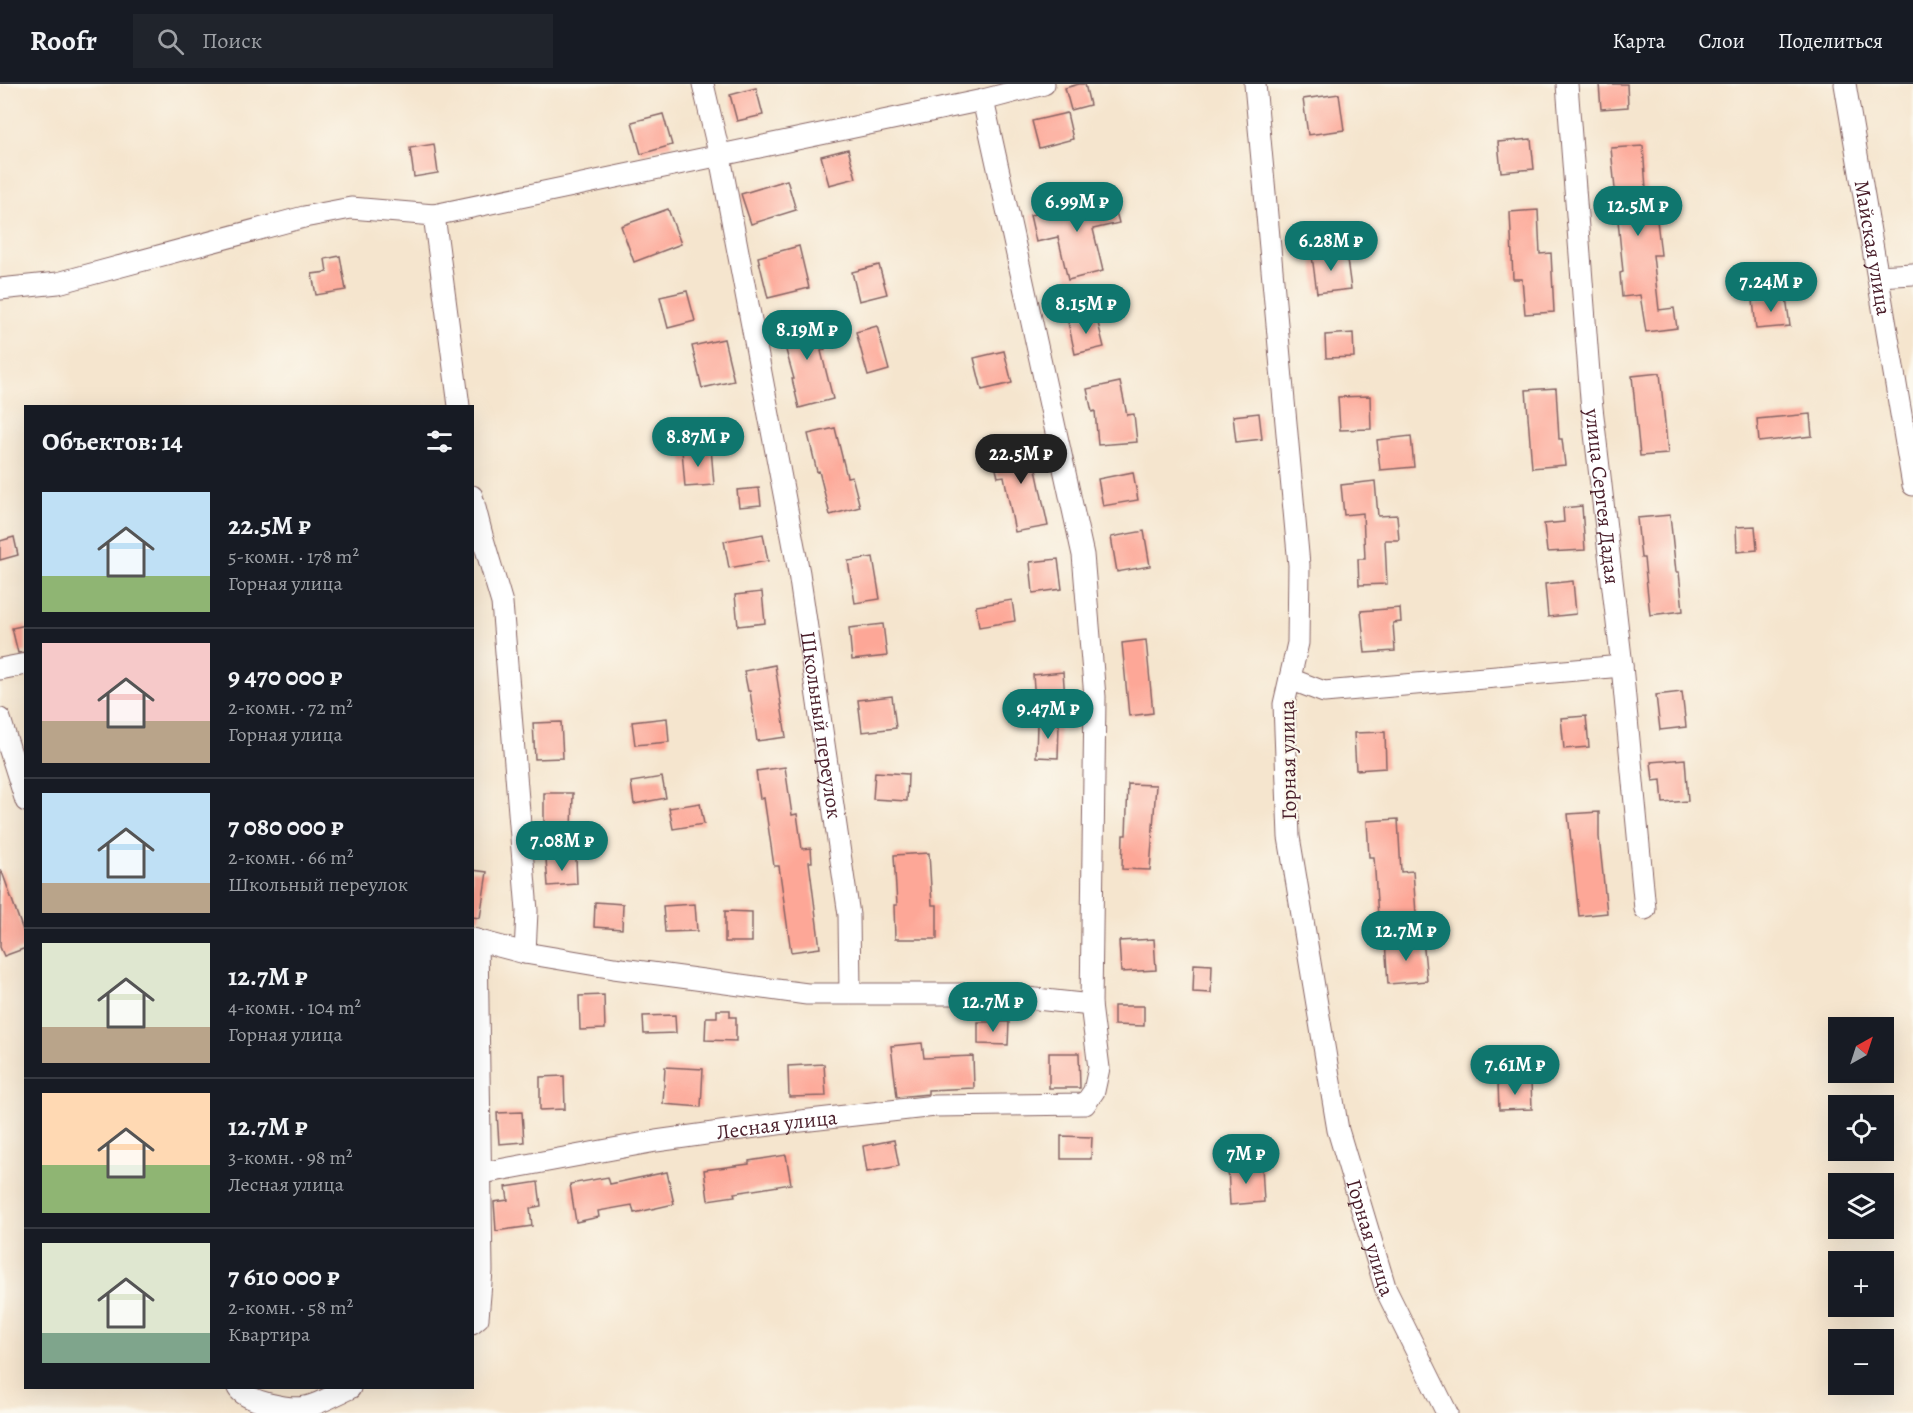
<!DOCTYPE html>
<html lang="ru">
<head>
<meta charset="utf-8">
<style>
  :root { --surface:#171b24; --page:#20242c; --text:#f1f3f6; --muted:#9ea1a6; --line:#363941; --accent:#0f766e }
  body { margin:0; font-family:Alegreya,serif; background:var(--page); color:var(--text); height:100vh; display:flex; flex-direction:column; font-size:22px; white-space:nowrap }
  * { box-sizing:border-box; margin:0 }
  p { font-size:20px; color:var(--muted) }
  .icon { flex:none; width:33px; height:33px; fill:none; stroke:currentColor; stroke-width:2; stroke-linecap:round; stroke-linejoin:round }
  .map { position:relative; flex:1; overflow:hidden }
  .side { position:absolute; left:24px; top:321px; width:450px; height:984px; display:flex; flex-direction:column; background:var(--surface); border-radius:0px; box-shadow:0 6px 24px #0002 }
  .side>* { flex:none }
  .needle { width:39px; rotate:39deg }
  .buttons { position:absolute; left:1828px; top:933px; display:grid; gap:12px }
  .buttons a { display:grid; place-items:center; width:66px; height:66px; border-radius:0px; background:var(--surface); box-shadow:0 6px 24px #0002; font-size:30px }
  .price { position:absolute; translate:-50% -51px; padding:0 14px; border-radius:21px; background:var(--accent); color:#fff; font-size:20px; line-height:39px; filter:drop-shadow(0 2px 3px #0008) }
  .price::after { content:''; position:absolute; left:50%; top:36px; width:18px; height:14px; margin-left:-9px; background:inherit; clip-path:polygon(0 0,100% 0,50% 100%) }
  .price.current { background:#222; color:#fff }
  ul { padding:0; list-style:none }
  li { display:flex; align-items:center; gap:18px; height:150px; padding:0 18px }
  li+li { border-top:2px solid var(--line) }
  li span { display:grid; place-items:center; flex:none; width:168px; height:120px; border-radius:0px; color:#555 }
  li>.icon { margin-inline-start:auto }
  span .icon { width:72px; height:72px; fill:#fffc; stroke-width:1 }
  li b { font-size:26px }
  h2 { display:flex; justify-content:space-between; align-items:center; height:72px; padding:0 18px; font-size:26px }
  header { display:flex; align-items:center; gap:36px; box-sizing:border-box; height:84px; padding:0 30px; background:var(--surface); border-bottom:2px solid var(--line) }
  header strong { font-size:28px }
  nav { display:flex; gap:33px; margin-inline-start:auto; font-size:21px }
  .search { width:420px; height:54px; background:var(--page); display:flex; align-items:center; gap:15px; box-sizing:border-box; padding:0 21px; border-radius:0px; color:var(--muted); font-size:22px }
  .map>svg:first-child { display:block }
</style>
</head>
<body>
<header>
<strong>Roofr</strong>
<div class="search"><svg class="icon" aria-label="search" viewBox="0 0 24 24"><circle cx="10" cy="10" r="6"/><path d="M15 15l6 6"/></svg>Поиск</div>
<nav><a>Карта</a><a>Слои</a><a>Поделиться</a></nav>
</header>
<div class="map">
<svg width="1913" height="1329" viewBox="0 0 1913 1329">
  <rect width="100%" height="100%" fill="#fbf7ec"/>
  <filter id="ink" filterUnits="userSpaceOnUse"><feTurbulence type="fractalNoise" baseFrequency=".0167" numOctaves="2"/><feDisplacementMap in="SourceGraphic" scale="12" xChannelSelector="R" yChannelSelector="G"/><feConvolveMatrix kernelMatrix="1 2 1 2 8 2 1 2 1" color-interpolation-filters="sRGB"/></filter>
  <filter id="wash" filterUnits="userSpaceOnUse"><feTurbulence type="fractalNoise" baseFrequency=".008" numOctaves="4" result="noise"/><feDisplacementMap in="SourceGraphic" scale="24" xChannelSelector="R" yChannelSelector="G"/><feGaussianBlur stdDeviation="1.35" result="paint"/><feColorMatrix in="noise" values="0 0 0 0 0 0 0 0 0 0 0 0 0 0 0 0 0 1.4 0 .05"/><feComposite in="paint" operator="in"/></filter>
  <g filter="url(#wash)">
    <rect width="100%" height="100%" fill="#f5e5ce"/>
    <g id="blocks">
      <path fill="#fda797" d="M1079,0h6l5,21 -19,5 -6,-22z
        M1599,0h28l1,23 -27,2z
        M756,4l7,27 -26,6 -7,-26z
        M1339,10l5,36 -36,5 -5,-36z
        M1067,29l6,26 -34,9 -7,-27z
        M663,30l9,31 -31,9 -9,-32z
        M1531,55l3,30 -33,3 -3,-30z
        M434,60l4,29 -24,4 -4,-29z
        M1643,62l4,58 8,-1 6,52h-8l6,55 15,-2 3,20 -31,4 -6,-37 -18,2 -2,-24 3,-1 -12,-124z
        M848,65l8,29 -27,7 -8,-29z
        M787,96l9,30 -45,14 -10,-30z
        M1112,113l7,26 -26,6 10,42 -35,9 -10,-43 -22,5 -6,-27z
        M668,125l13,35 -47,18 -13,-36z
        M1538,126l2,44 11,-1 3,59 -29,2 -3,-35h-9l-3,-67z
        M799,162l10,42 -41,10 -10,-41z
        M1346,168l5,37 -34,4 -5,-37z
        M340,172l6,34 -30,5 -4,-21 15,-2 -2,-13z
        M879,181l8,29 -28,7 -7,-29z
        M687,207l8,30 -27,7 -8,-31z
        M1786,213l4,29 -34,3 -3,-29z
        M816,231l9,34 -4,2 12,48 -34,9 -7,-29h2l-15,-54z
        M1096,231l8,32 -29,7 -7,-32z
        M877,242l12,44 -21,6 -12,-44z
        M1353,249l1,24 -28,1 -1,-23z
        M724,255l10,42 -32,7 -10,-42z
        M1004,267l8,32 -30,7 -8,-32z
        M1660,289l8,81 -28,2 -8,-80z
        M1120,298l7,33 7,-1 3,28 -39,3 -3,-34 -3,1 -5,-23z
        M1556,304l3,51h3l3,26 -33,3 -6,-78z
        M1370,312l1,33 -31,1 -2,-33z
        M1259,329l3,26 -26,3 -3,-26z
        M1810,330l2,22 -53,6 -2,-23z
        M835,344l12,49 5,-1 8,31 -30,8 -11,-44 -2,1 -9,-38z
        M1411,352l3,31 -34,3 -3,-30z
        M1030,357l18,85 -33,6 -11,-56 -6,1 -7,-27z
        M711,364l3,37 -29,2 -3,-37z
        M1133,388l5,28 -35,6 -5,-27z
        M1375,397l3,35 19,-1 2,25h-14l2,44 -28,1 -1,-26h7l-2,-46 -19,2 -3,-30z
        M759,404l2,17 -22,2 -2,-17z
        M1582,422l3,44 -38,2 -3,-28 20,-2 -1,-14z
        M1670,431l6,57h3l4,39 -33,4 -6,-57h-3l-4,-40z
        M1755,442l2,24 -20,2 -1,-25z
        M1144,447l6,35 -33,6 -6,-35z
        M763,450l5,27 -39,7 -5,-27z
        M14,453l4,18 -18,5v-19z
        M873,473l7,42 -25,4 -7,-42z
        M1058,475l4,30 -29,4 -3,-31z
        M1573,497l3,33 -28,3 -3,-33z
        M762,508l3,31 -27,3 -3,-31z
        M1012,516l3,21 -36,6 -3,-21z
        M1400,524l1,14 -8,1 2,28 -30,2 -4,-42z
        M883,540l4,32 -35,4 -3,-32z
        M26,541v27l-8,1 -6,-25z
        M1146,556l7,73 -24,3 -7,-73z
        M775,581l11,72 -29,4 -7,-50h-2l-4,-20z
        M1063,588l2,26 -30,3 -2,-26z
        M1682,608l4,35 -26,3 -4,-35z
        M892,612l4,32 -34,4 -4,-32z
        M1586,632l3,31 -25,2 -3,-31z
        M667,634l2,24 -34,3 -3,-23z
        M561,638l2,36 -28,1 -2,-36z
        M1037,639l22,1 -1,34 -22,-1z
        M1385,648l1,36 -30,2 -2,-37z
        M1685,675l3,42 -25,2 -2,-23 -8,1 -2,-19z
        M785,683l7,48 5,-1 5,35 9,-1 1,14h-3l11,86 -29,4 -12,-86h-5l-10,-68 -4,1 -4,-28z
        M875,688l33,2 -1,27 -34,-2z
        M662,693l4,21 -32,6 -3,-22z
        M1128,700l28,1 -6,85 -28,-1 1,-34h3z
        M544,709h29l-1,40 -28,-1z
        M700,719l4,21 -31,5 -4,-21z
        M1599,728v25l8,76 -28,3 -11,-102z
        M1398,735l3,53 12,-1 3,43 -38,3 -4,-60h-5l-2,-36z
        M929,769l3,52h5v34h-42l-1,-34h3l-3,-50z
        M576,774l1,26 -29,2 -2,-27z
        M1,785l25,70v9l-22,8 -4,-9z
        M472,786l15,2 -7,46 -8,-1z
        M595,818l28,2 -1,25 -28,-2z
        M695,820l2,27 -32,1 -2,-26z
        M725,827l27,1v30h-27z
        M1154,855l2,31 -35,2 -2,-31z
        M1423,855l4,42 -39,3 -3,-42z
        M1194,880l18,1 -1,28 -18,-1z
        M604,911l1,34 -25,1 -1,-34z
        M1114,922h30v20l-30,-1z
        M717,926h13v7h6v24l-31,-1 1,-23h11z
        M675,931l1,18 -32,1 -1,-18z
        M978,938h31l-1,23 -30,-1z
        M922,959l2,15 49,-2 1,32 -46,2v4l-31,3 -6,-51z
        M1049,969h30l1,35h-31z
        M824,980l2,32 -37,1 -1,-31z
        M665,983l38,2 -2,38 -38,-3z
        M564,992l1,33 -25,1v-33z
        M1531,997l1,28 -33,1 -1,-28z
        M522,1028l2,30 -25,2 -2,-31z
        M1061,1052l31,1 -1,22h-30z
        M894,1056l5,26 -32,6 -4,-26z
        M786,1071l5,29 -57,9 1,3 -27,4 -4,-30 45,-6v-3z
        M1262,1082l2,36 -34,3 -2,-37z
        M667,1088l7,32 -40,9 -2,-8 -34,6 1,6 -23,5 -6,-38 38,-7 2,7z
        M538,1098l3,24 -11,2 2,18 -36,5 -2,-29 14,-2 -2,-13z"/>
    </g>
  </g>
  <g filter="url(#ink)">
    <use href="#blocks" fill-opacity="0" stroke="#866464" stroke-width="1.5"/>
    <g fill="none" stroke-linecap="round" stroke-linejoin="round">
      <defs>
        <g id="minor">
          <path id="s1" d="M703,0l17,73 79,416 50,342 1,78"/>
          <path id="s2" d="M1255,0l44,481 -1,78 -14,61 5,133 49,293 48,160 61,123"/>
          <path id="s3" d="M1567,0l24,315 31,267 23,243"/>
          <path id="s4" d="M1845,0l68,401"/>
          <path d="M434,131l549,-115 61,-16"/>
          <path d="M1878,192l35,-2"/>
          <path d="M0,205l58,-6 246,-66 47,-9 83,7 25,191"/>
          <path d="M472,412l11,43 19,64 25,308 -2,42"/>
          <path d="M0,585l26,-5"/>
          <path d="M1290,595l34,13 298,-26"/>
          <path d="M0,635l26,82"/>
          <path d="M472,855l53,14 89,15 193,26h184l100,11"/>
          <path id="s5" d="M472,1091l184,-34 136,-19 143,-16 150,-2 9,-13 5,-23 -8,-63 4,-308 -12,-142 -100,-455"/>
          <path d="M472,1239l6,-5 4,-47 -5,-331"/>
          <path d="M238,1304c8,14 52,22 67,19 13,-2 33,-14 45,-19"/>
        </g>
      </defs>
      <use href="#minor" stroke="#866464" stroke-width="23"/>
      <use href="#minor" stroke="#fff" stroke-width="21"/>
    </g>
  </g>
  <g text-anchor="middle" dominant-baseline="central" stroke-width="4.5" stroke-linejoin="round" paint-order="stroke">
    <g font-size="21" fill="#4a1f2b" stroke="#fbf7ec">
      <text stroke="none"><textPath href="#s4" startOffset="166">Майская улица</textPath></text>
      <text stroke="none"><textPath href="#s3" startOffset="414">улица Сергея Дадая</textPath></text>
      <text stroke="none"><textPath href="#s1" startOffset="652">Школьный переулок</textPath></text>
      <text transform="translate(1288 676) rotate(-91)">Горная улица</text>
      <text stroke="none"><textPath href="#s5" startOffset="309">Лесная улица</textPath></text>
      <text stroke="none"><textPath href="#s2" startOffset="1166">Горная улица</textPath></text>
    </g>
  </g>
</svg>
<div class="buttons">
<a><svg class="needle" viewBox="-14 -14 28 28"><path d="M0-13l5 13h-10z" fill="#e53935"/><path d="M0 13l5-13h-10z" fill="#9ea1a6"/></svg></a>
<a><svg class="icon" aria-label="locate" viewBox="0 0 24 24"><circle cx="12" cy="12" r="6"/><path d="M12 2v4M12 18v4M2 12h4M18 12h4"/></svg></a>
<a><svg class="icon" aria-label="layers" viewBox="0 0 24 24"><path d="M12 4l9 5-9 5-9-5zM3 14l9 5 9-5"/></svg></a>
<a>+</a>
<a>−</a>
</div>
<b class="price" style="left:1077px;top:149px">6.99M ₽</b>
<b class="price" style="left:1638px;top:153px">12.5M ₽</b>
<b class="price" style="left:1331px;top:188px">6.28M ₽</b>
<b class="price" style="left:1771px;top:229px">7.24M ₽</b>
<b class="price" style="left:1086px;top:251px">8.15M ₽</b>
<b class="price" style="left:807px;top:277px">8.19M ₽</b>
<b class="price" style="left:698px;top:384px">8.87M ₽</b>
<b class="price current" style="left:1021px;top:401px">22.5M ₽</b>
<b class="price" style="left:1048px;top:656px">9.47M ₽</b>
<b class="price" style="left:562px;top:788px">7.08M ₽</b>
<b class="price" style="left:1406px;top:878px">12.7M ₽</b>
<b class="price" style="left:993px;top:949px">12.7M ₽</b>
<b class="price" style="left:1515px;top:1012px">7.61M ₽</b>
<b class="price" style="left:1246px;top:1101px">7M ₽</b>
<section class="side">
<h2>Объектов: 14<svg class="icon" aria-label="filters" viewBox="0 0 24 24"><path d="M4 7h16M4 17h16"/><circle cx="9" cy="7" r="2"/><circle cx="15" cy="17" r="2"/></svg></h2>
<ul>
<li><span style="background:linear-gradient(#bfe0f5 70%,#8fb573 0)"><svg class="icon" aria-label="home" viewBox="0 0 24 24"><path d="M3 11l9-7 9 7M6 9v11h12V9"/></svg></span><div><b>22.5M ₽</b><p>5-комн. · 178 m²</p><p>Горная улица</p></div></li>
<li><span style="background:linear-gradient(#f6c9c9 65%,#b9a48a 0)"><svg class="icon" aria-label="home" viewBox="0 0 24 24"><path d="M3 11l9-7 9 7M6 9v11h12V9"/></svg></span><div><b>9 470 000 ₽</b><p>2-комн. · 72 m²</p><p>Горная улица</p></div></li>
<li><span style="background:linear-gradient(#bfe0f5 75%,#b9a48a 0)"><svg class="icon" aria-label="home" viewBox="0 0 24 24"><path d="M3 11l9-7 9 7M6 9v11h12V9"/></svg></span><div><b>7 080 000 ₽</b><p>2-комн. · 66 m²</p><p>Школьный переулок</p></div></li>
<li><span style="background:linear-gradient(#dfe7d0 70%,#b9a48a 0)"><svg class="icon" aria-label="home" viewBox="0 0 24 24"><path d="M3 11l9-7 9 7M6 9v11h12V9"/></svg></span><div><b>12.7M ₽</b><p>4-комн. · 104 m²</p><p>Горная улица</p></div></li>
<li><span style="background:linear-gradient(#ffd9b3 60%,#8fb573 0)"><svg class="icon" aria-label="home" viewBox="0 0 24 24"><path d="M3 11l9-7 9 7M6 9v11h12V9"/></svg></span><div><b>12.7M ₽</b><p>3-комн. · 98 m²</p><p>Лесная улица</p></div></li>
<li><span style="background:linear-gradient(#dfe7d0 75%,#7fa58c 0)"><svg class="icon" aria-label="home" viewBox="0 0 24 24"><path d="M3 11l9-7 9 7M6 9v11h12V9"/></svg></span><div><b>7 610 000 ₽</b><p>2-комн. · 58 m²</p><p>Квартира</p></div></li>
</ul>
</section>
</div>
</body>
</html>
